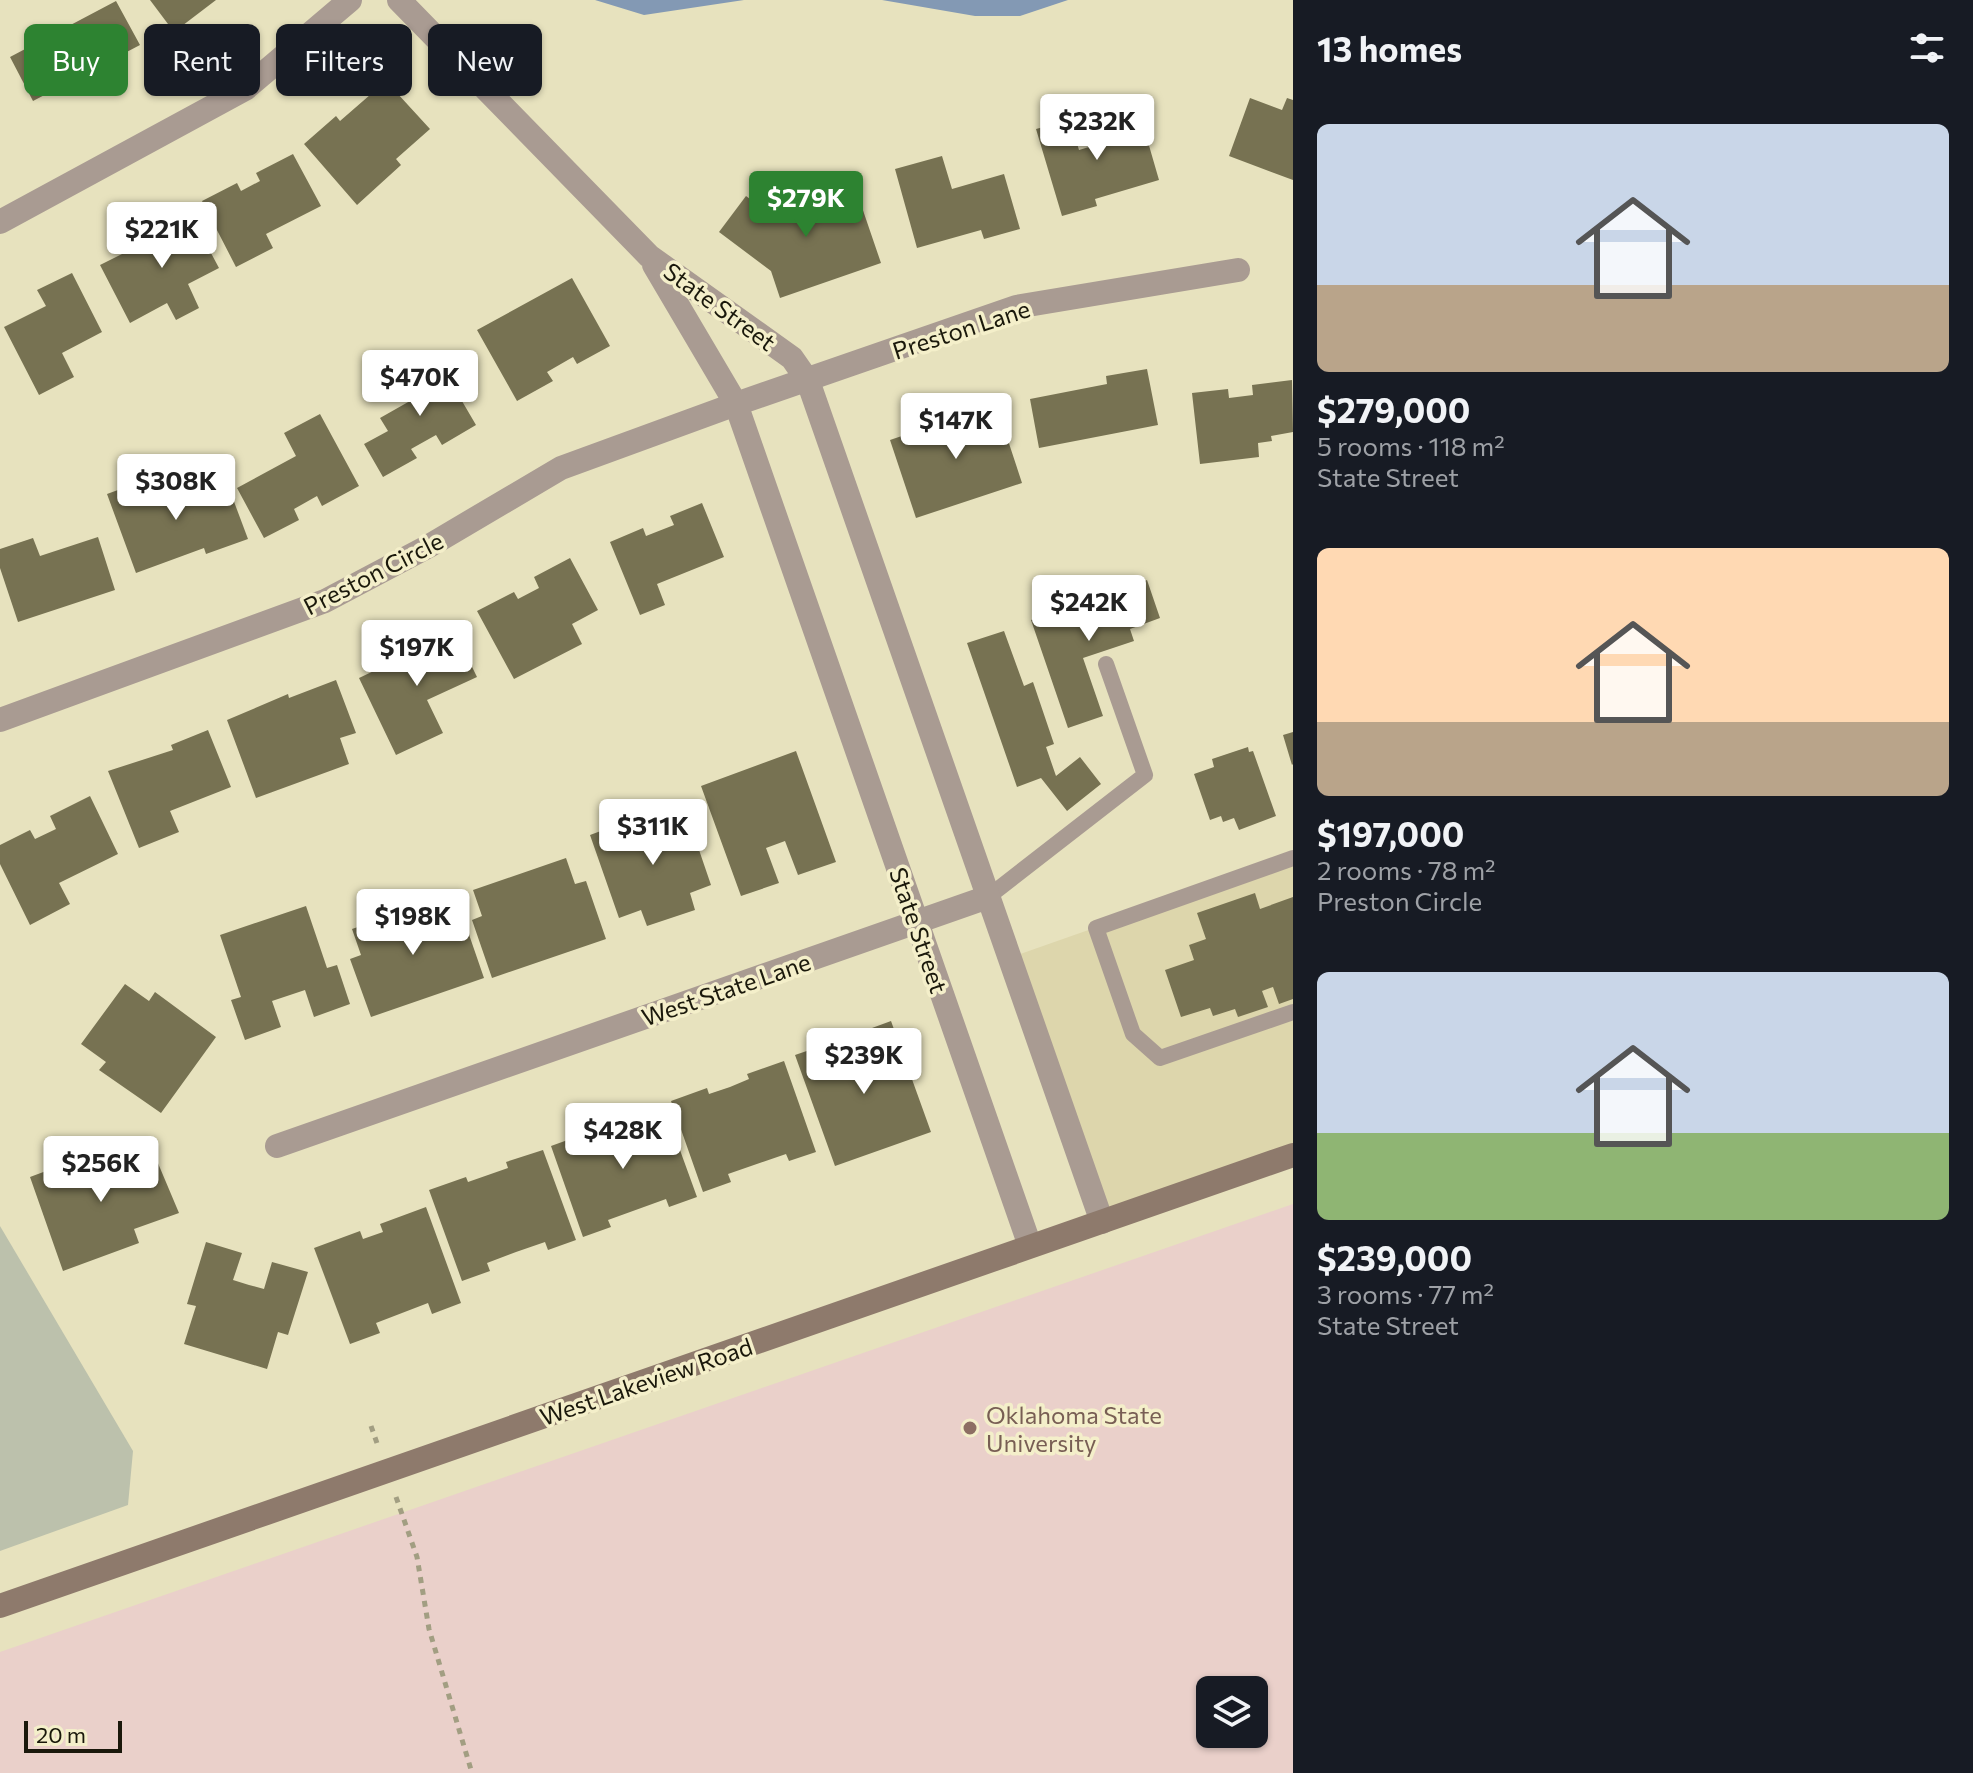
<!DOCTYPE html>
<html lang="en">
<head>
<meta charset="utf-8">
<style>
  :root { --surface:#171b24; --page:#20242c; --text:#f1f3f6; --muted:#9ea1a6; --accent:#2d8331 }
  body { margin:0; font-family:Commissioner,sans-serif; background:var(--page); color:var(--text); height:100vh; display:flex; flex-direction:column; font-size:30px; white-space:nowrap }
  * { box-sizing:border-box; margin:0 }
  p { font-size:26px; color:var(--muted) }
  .icon { flex:none; width:44px; height:44px; fill:none; stroke:currentColor; stroke-width:2; stroke-linecap:round; stroke-linejoin:round }
  .map { position:relative; flex:1; overflow:hidden }
  .drawer { display:flex; flex-direction:column; background:var(--surface); width:680px }
  .drawer>* { flex:none }
  .guide { position:absolute; left:24px; top:24px; width:760px; height:72px; display:flex; gap:16px }
  .fabs { position:absolute; left:1196px; top:1676px; display:grid; gap:16px }
  .fabs a { display:grid; place-items:center; width:72px; height:72px; border-radius:12px; background:var(--surface); box-shadow:0 2px 6px #0004; font-size:40px }
  .scale { position:absolute; left:24px; bottom:20px; width:98px; box-sizing:border-box; padding-left:8px; border:4px solid #1a180b; border-top:0; font-size:22px; line-height:28px; white-space:nowrap; color:#1a180b; -webkit-text-stroke:6px #f4efca; paint-order:stroke }
  .price { position:absolute; translate:-50% -68px; padding:0 18px; border-radius:8px; background:#fff; color:#222; font-size:26px; line-height:52px; filter:drop-shadow(0 2px 4px #0008) }
  .price::after { content:''; position:absolute; left:50%; top:48px; width:24px; height:18px; margin-left:-12px; background:inherit; clip-path:polygon(0 0,100% 0,50% 100%) }
  .price.active { background:var(--accent); color:#fff }
  ul { padding:0; list-style:none }
  li { display:grid; align-content:center; gap:16px; height:424px; padding:0 24px }
  li span { display:grid; place-items:center; height:248px; border-radius:12px; color:#555 }
  li>.icon { margin-inline-start:auto }
  span .icon { width:144px; height:144px; fill:#fffc; stroke-width:1 }
  li b { font-size:34px }
  h2 { display:flex; justify-content:space-between; align-items:center; height:96px; padding:0 24px; font-size:34px }
  .pill { padding:0 28px; border-radius:12px; background:var(--surface); box-shadow:0 2px 6px #0004; font-size:28px; line-height:72px }
  .pill.active { background:var(--accent); color:#fff }
  main { display:flex; flex:1; min-height:0 }
  .map>svg:first-child { display:block }
</style>
</head>
<body>
<main>
<div class="map">
<svg width="1293" height="1773" viewBox="0 0 1293 1773">
  <rect width="100%" height="100%" fill="#e7e2be"/>
  <path fill="#ddd6ac" d="M1293,858v292l-194,67 -90,-259z"/>
  <path fill="#ead0ca" fill-rule="evenodd" d="M1293,1204v569h-1293v-121zM1210,1690h44v44h-44z"/>
  <path fill="#bcc1ac" d="M0,1226l133,225 -5,54 -128,46z"/>
  <path fill="#8399b4" d="M595,0h149l-100,15z
    M882,0h186l-48,16h-45z"/>
  <path fill="#777252" d="M150,0h66l-42,32z
    M116,1l24,44 -107,56 -23,-44z
    M386,81l44,48 -34,30 5,6 -44,40 -53,-61 32,-28 4,5z
    M1250,98l32,12 5,-12 6,2v80l-64,-24z
    M1139,111l20,69 -64,19 2,7 -35,10 -26,-87 34,-9 9,30 30,-9 -5,-20z
    M293,154l28,52 -55,28 7,14 -37,19 -34,-66 35,-18 4,8 19,-10 -4,-8z
    M942,156l10,33 52,-15 16,55 -36,10 -3,-9 -64,18 -22,-79z
    M854,184l27,79 -101,35 -9,-27 -52,-39 27,-36 24,18z
    M188,210l31,58 -31,16 11,24 -23,12 -9,-17 -37,20 -30,-58 38,-19 4,8 13,-7 -9,-16z
    M72,273l30,59 -40,21 12,24 -35,18 -35,-68 42,-21 -9,-16z
    M572,278l38,68 -33,18 -4,-7 -26,15 6,9 -36,20 -40,-71z
    M435,355l41,70 -34,20 -6,-10 -25,14 6,9 -34,19 -19,-33 24,-13 -8,-13 37,-21 -14,-24z
    M1147,369l11,56 -119,23 -9,-49 77,-15 -1,-8z
    M1292,380l1,52 -22,4 1,5 -14,2 1,14 -59,7 -8,-71 36,-4 1,9 24,-3 -1,-10z
    M996,404l26,79 -106,35 -26,-78z
    M320,414l39,72 -37,20 -5,-10 -23,13 5,11 -35,18 -27,-50 59,-32 -12,-23z
    M224,475l24,64 -42,15 -2,-6 -68,25 -29,-79 41,-15 8,21z
    M702,503l22,54 -67,27 8,21 -25,10 -30,-73 33,-14 3,8 28,-11 -4,-9z
    M98,537l17,53 -97,32 -18,-54v-19l33,-11 7,18z
    M570,558l28,52 -26,14 10,20 -68,35 -37,-68 37,-19 4,7 21,-11 -5,-11z
    M1147,580l13,38 -30,11 4,12 -51,17 20,58 -35,12 -37,-108z
    M451,624l26,53 -50,23 16,33 -47,22 -37,-77 59,-28 -4,-8z
    M1004,631l20,55 9,-4 21,62 -8,3 10,29 24,-19 21,27 -34,27 -26,-33 -24,9 -50,-144z
    M336,680l20,53 -16,5 9,26 -93,34 -29,-78 61,-26 1,4z
    M208,730l23,57 -61,24 9,21 -40,16 -31,-77 65,-21 -2,-5z
    M1293,732v32l-1,1 -9,-30z
    M1248,747l1,5 4,-1 23,65 -37,14 -5,-12 -11,4 -2,-6 -11,4 -16,-46 20,-7 -2,-8z
    M796,751l40,111 -38,13 -13,-34 -19,7 13,35 -38,13 -40,-110z
    M90,796l28,58 -59,29 11,21 -40,21 -30,-61v-19l30,-15 5,9 21,-10 -6,-13z
    M683,803l28,82 -21,8 5,17 -48,16 -6,-16 -22,8 -29,-83 35,-13 6,19 23,-8 -6,-18z
    M566,858l9,26 11,-3 20,58 -114,39 -20,-58 10,-4 -9,-26z
    M1255,893l5,16 33,-12v102l-14,5 -6,-17 -11,4 6,16 -30,10 -3,-8 -22,7 -3,-8 -29,9 -16,-47 29,-10 -5,-15 17,-6 -9,-26z
    M445,897l9,26 10,-3 20,58 -113,39 -21,-58 11,-4 -9,-26z
    M306,906l21,62 10,-3 13,39 -36,13 -9,-27 -33,11 9,26 -36,13 -14,-40 10,-3 -21,-62z
    M125,984l24,17 6,-9 61,45 -55,76 -62,-43 7,-8 -25,-18z
    M891,1021l40,111 -96,34 -40,-111 38,-13 13,34 19,-6 -12,-35z
    M784,1061l32,91 -27,9 -3,-7 -58,20 3,8 -28,10 -32,-91 36,-13 2,6 21,-7 19,-8 -2,-5z
    M664,1106l33,91 -28,10 -3,-8 -58,21 3,7 -28,10 -32,-91 36,-13 2,6 21,-7 19,-7 -1,-6z
    M105,1149l5,15 42,-15 27,64 -45,16 5,14 -76,28 -33,-94z
    M543,1150l33,90 -28,10 -3,-8 -29,10 -29,11 3,8 -28,10 -33,-91 37,-13 2,5 40,-14 -2,-6z
    M426,1207l35,96 -29,11 -4,-11 -52,20 4,10 -30,11 -36,-96 46,-17 3,8 20,-7 -3,-8z
    M206,1242l36,11 -9,27 16,5 15,4 8,-27 36,10 -20,63 -10,-3 -11,37 -83,-25 12,-38 -9,-2z"/>
  <g fill="none" stroke-linecap="round" stroke-linejoin="round">
    <path stroke="#a29e82" stroke-width="5" stroke-dasharray="6 6" stroke-linecap="butt" d="M371,1426l7,20
      M396,1497l21,60 12,72 43,144"/>
    <path stroke="#a99b92" stroke-width="16" d="M1293,858l-197,70 37,106 27,24 133,-46
      M988,897l157,-122 -39,-111"/>
    <path stroke="#a99b92" stroke-width="24" d="M399,0l250,256 143,102 16,23 294,841
      M0,222l245,-133 105,-89
      M654,265l82,139 294,842
      M0,720l325,-119 104,-55 132,-78 175,-64 280,-97 222,-37
      M277,1146l711,-249"/>
    <path stroke="#8e7a6c" stroke-width="24" d="M0,1606l1293,-451"/>
  </g>
  <circle fill="#8d6e63" stroke="#f4efca" stroke-width="3" cx="970" cy="1428" r="8"/>
  <g text-anchor="middle" dominant-baseline="central" stroke-width="7" stroke-linejoin="round" paint-order="stroke">
    <g font-size="24" fill="#1a180b" stroke="#f4efca">
      <text transform="translate(720 306) rotate(36)">State Street</text>
      <text transform="translate(961 329) rotate(-18)">Preston Lane</text>
      <text transform="translate(373 573) rotate(-27)">Preston Circle</text>
      <text transform="translate(919 930) rotate(71)">State Street</text>
      <text transform="translate(726 989) rotate(-19)">West State Lane</text>
      <text transform="translate(646 1381) rotate(-19)">West Lakeview Road</text>
    </g>
    <g font-size="24" fill="#785e54" stroke="#f4efca" text-anchor="start">
      <text x="986" y="1414">Oklahoma State<tspan x="986" dy="28">University</tspan></text>
    </g>
  </g>
</svg>
<div class="fabs">
<a><svg class="icon" aria-label="layers" viewBox="0 0 24 24"><path d="M12 4l9 5-9 5-9-5zM3 14l9 5 9-5"/></svg></a>
</div>
<div class="scale">20 m</div>
<b class="price" style="left:1097px;top:162px">$232K</b>
<b class="price active" style="left:806px;top:239px">$279K</b>
<b class="price" style="left:162px;top:270px">$221K</b>
<b class="price" style="left:420px;top:418px">$470K</b>
<b class="price" style="left:956px;top:461px">$147K</b>
<b class="price" style="left:176px;top:522px">$308K</b>
<b class="price" style="left:1089px;top:643px">$242K</b>
<b class="price" style="left:417px;top:688px">$197K</b>
<b class="price" style="left:653px;top:867px">$311K</b>
<b class="price" style="left:413px;top:957px">$198K</b>
<b class="price" style="left:864px;top:1096px">$239K</b>
<b class="price" style="left:623px;top:1171px">$428K</b>
<b class="price" style="left:101px;top:1204px">$256K</b>
<div class="guide">
<a class="pill active">Buy</a>
<a class="pill">Rent</a>
<a class="pill">Filters</a>
<a class="pill">New</a>
</div>
</div>
<section class="drawer">
<h2>13 homes<svg class="icon" aria-label="filters" viewBox="0 0 24 24"><path d="M4 7h16M4 17h16"/><circle cx="9" cy="7" r="2"/><circle cx="15" cy="17" r="2"/></svg></h2>
<ul>
<li><span style="background:linear-gradient(#c9d6e8 65%,#b9a48a 0)"><svg class="icon" aria-label="home" viewBox="0 0 24 24"><path d="M3 11l9-7 9 7M6 9v11h12V9"/></svg></span><div><b>$279,000</b><p>5 rooms · 118 m²</p><p>State Street</p></div></li>
<li><span style="background:linear-gradient(#ffd9b3 70%,#b9a48a 0)"><svg class="icon" aria-label="home" viewBox="0 0 24 24"><path d="M3 11l9-7 9 7M6 9v11h12V9"/></svg></span><div><b>$197,000</b><p>2 rooms · 78 m²</p><p>Preston Circle</p></div></li>
<li><span style="background:linear-gradient(#c9d6e8 65%,#8fb573 0)"><svg class="icon" aria-label="home" viewBox="0 0 24 24"><path d="M3 11l9-7 9 7M6 9v11h12V9"/></svg></span><div><b>$239,000</b><p>3 rooms · 77 m²</p><p>State Street</p></div></li>
</ul>
</section>
</main>
</body>
</html>
